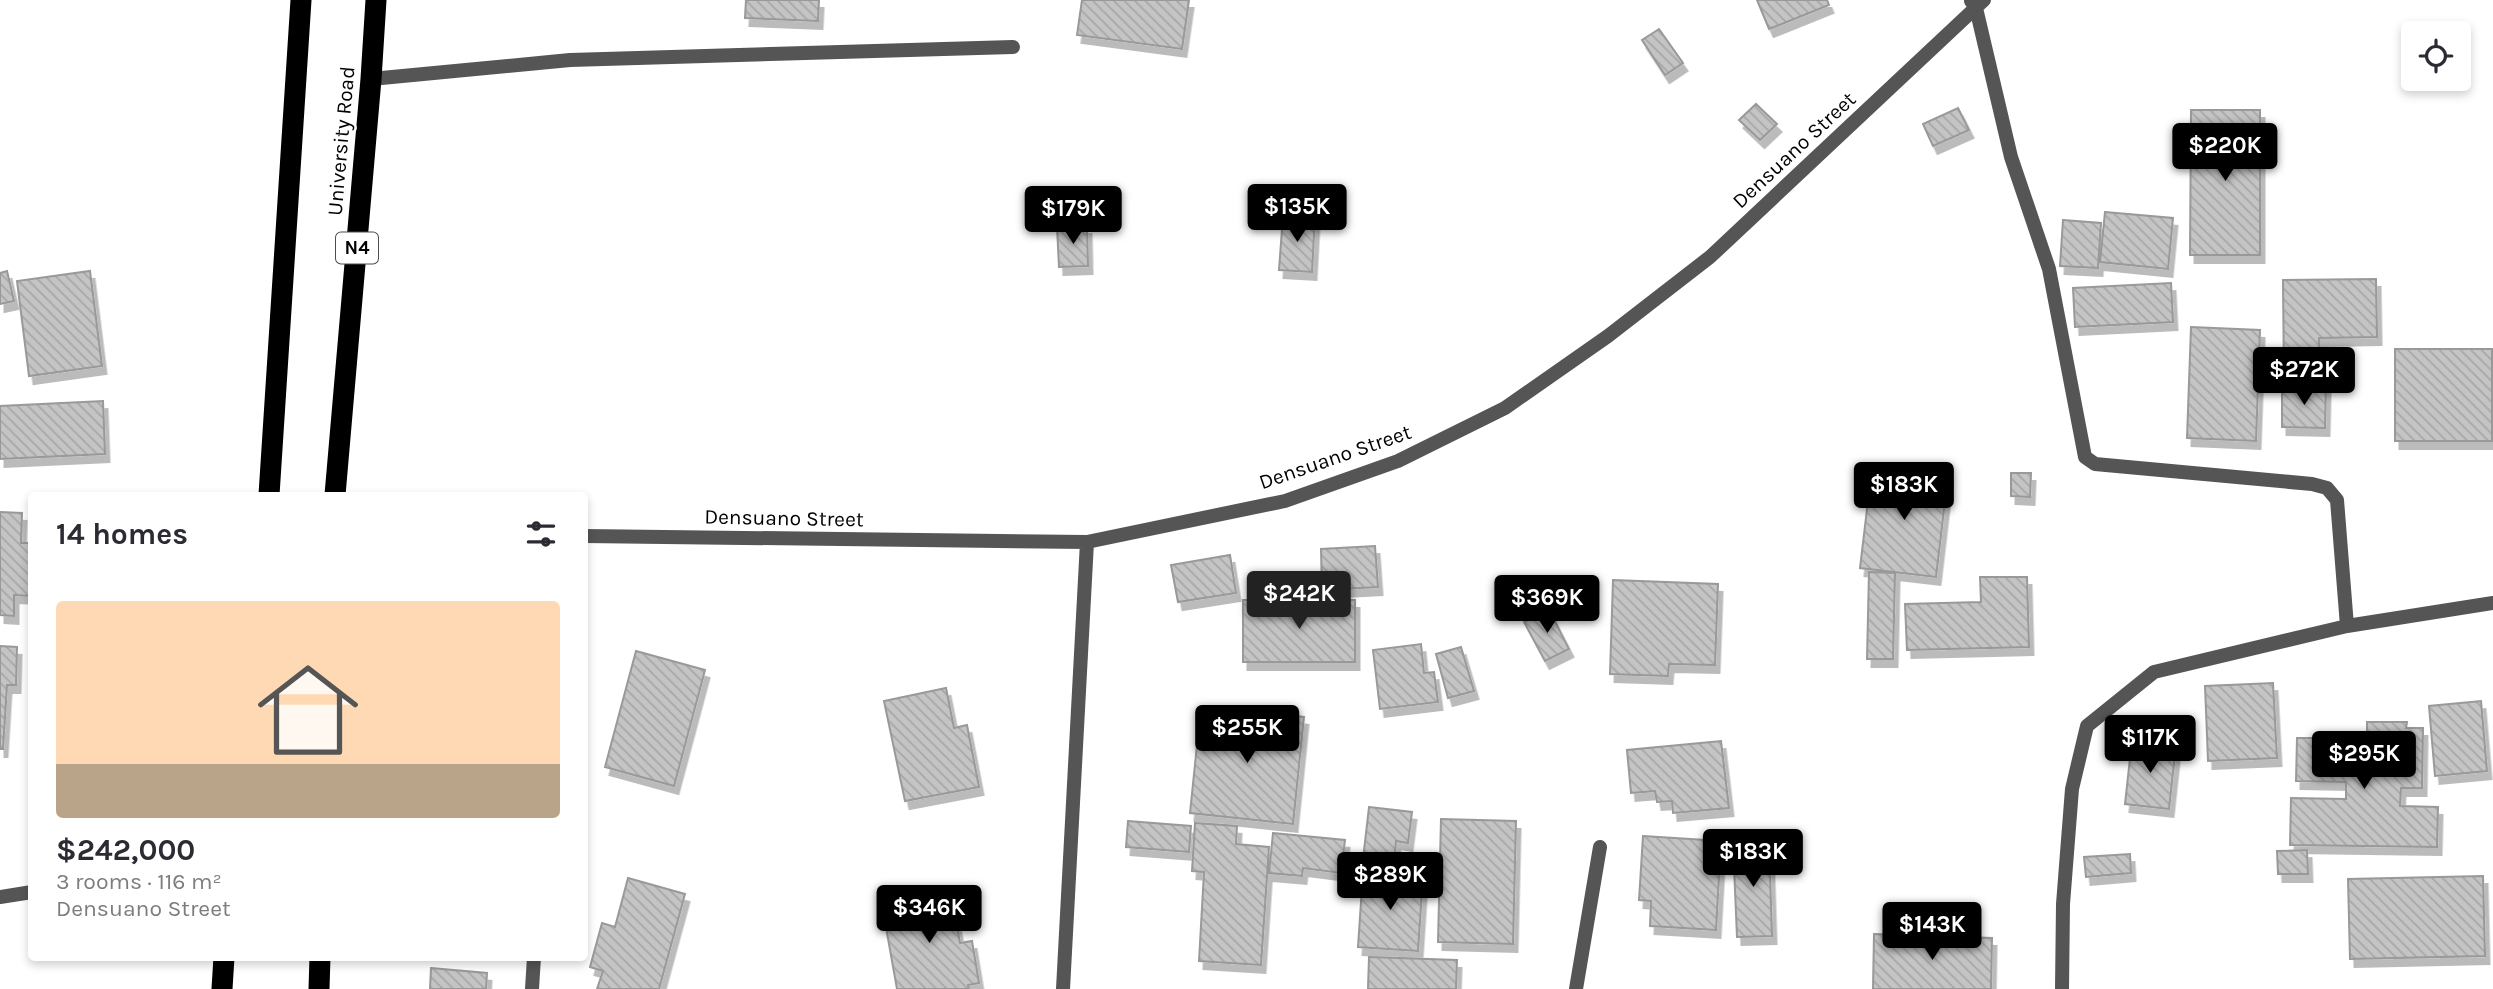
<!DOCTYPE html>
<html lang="en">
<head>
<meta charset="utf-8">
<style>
  :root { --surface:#fff; --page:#f2f2f3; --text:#2b2b33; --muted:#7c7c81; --accent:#000 }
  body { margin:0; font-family:Karla,sans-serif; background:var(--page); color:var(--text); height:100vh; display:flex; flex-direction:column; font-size:26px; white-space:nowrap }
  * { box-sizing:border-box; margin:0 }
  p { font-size:23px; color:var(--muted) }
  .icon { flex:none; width:38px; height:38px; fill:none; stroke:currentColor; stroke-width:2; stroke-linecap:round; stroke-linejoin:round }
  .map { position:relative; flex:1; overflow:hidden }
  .sheet { position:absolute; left:28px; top:492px; width:560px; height:469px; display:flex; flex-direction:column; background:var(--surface); border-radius:7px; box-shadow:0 4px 10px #0003 }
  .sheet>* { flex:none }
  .fabs { position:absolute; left:2401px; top:21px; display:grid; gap:14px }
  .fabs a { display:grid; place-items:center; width:70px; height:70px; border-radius:7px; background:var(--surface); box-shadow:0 4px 10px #0003; font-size:35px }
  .price { position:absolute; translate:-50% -60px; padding:0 16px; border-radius:7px; background:var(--accent); color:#fff; font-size:23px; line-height:46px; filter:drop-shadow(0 2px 4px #0008) }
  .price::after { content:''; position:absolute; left:50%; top:42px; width:21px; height:16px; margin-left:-10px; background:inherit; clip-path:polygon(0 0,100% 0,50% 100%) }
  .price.on { background:#222; color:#fff }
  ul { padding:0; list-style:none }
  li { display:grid; align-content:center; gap:14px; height:371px; padding:0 28px }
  li span { display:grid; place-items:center; height:217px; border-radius:7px; color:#555 }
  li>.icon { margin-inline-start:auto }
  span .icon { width:126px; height:126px; fill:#fffc; stroke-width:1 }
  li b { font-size:30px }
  h2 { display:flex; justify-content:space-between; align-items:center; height:84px; padding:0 28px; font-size:30px }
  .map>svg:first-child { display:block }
</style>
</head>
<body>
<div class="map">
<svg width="2493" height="989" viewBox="0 0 2493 989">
  <defs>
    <pattern id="building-back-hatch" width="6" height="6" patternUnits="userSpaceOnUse" patternTransform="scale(1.75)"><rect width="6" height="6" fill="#c4c4c4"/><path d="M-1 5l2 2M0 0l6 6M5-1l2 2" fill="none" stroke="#a7a7a7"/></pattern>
    <filter id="shadow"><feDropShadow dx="4.5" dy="8" stdDeviation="0" flood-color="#0004"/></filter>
  </defs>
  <rect width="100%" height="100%" fill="#fff"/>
  <path fill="url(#building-back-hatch)" stroke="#999" stroke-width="2" filter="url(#shadow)" d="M746,0h73l-1,21 -73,-3z
    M1082,0h107l-7,49 -105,-14z
    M1757,0h70l2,5 -60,24z
    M1659,29l24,34 -18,12 -23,-35z
    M1756,104l21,20 -17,16 -21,-20z
    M1958,108l11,22 -36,16 -10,-22z
    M2191,110h69v145h-70z
    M2105,212l68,6 -5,51 -68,-7z
    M1283,215l32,2 -3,55 -33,-2z
    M2063,220l38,3 -3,45 -38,-2z
    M1087,226l1,40 -29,1 -2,-40z
    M7,271l7,30 -14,3v-31z
    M90,271l12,95 -73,10 -12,-95z
    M2376,279l1,58 -58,1v45l-35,1 -1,-104z
    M2171,283l2,39 -98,5 -2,-39z
    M2191,327l69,3 -4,111 -69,-3z
    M2395,349h97v92h-97z
    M2282,386h44l-1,42 -43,-1z
    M103,401l2,53 -105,5v-53z
    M1872,467l76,9 -12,101 -76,-9z
    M2011,473h20l-1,24 -19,-1z
    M0,512l22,1 -1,30h11v53l-18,-1v21l-14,-1z
    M1375,546l3,41 -56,3 -1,-41z
    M1230,555l6,38 -58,9 -7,-37z
    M1869,572l26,1 -2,86h-26z
    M1980,577h47l2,70 -122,3 -2,-46 76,-2z
    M1613,580l105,4 -3,81 -46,-1 -1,12 -58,-2z
    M1243,600h112v62h-112z
    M1549,610l20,39 -24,12 -21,-39z
    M1421,644l3,29 10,-1 4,30 -58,7 -7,-59z
    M0,646l17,1 -1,38h-9l-4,64h-3z
    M1461,647l13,44 -26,7 -12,-44z
    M636,651l69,19 -31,116 -69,-19z
    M2273,683l4,75 -69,3 -3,-75z
    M946,688l8,40 13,-3 12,62 -74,14 -21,-100z
    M2481,701l6,70 -52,5 -6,-70z
    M1201,706l103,11 -11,107 -103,-11z
    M2367,722h40l-1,6h17l-1,60h-21l-1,18 38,1 -1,40 -147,-2 1,-47 55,1v-17l-50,-1 1,-43h70z
    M2132,740l44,5 -7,64 -44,-5z
    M1721,741l8,67 -56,5 -1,-12 -15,1 -2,-11 -24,2 -4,-43z
    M1369,807l43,5 -4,31 -12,-2 -2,21 -31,-3z
    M1441,819l75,2 -3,123 -75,-2z
    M1128,821l63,5 -2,26 -63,-5z
    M1195,823l42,3 -1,18 33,3 -8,118 -62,-4 5,-89 -12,-1z
    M1273,833l72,7 -4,33 -38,-5 -1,8 -33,-3z
    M1643,836l78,5 -5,89 -66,-4 1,-25 -12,-1z
    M1769,842l3,94 -35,1 -4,-94z
    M2307,850l1,24h-30l-1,-23z
    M2130,854l1,19 -45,4 -2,-20z
    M1363,872l60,4 -5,75 -60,-4z
    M2483,876l2,80 -135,3 -2,-80z
    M628,878l57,16 -26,95h-62l6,-18 -13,-4 12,-44 13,4z
    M951,893l9,50 12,-2 7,42 -11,2 1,4h-72l-15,-84z
    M1874,934l118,4 -1,51h-118z
    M1369,957l88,3 -1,29h-88z
    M431,968l56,5 -1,16h-56z"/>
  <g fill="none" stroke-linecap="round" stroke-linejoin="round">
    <path stroke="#555" stroke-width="14" d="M1971,1l5,7 35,149 38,112 36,188 10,7 217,20 15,4 10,12 10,126
      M371,79l199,-19 443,-13
      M584,536l503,6 198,-41 113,-40 107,-53 103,-72 102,-79 274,-257
      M0,897l32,-5
      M532,989l2,-32
      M1063,989l24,-447
      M1576,989l24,-142
      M2062,989l1,-85 9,-115 15,-63 67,-54 193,-46 146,-23"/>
    <path stroke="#000" stroke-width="21" d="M269,495l32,-495
      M335,495l36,-416 5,-79
      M222,989l2,-32
      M319,989l1,-32"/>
  </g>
  <g text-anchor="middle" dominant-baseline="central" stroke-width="5" stroke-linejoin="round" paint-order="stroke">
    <rect fill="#fff" stroke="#4c4c4c" stroke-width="2" x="336" y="232.5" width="42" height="31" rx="5"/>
    <g font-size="19" font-weight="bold" fill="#000">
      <text x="357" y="248">N4</text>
    </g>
    <g font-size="21" fill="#000" stroke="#fff">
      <text transform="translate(341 141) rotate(-85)">University Road</text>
      <text transform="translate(1794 150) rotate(-43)">Densuano Street</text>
      <text transform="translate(1335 457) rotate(-19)">Densuano Street</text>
      <text transform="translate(784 518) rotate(1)">Densuano Street</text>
    </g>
  </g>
</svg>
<div class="fabs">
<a><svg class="icon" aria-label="locate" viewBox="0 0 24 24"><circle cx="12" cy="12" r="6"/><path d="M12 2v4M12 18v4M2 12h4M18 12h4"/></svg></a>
</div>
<b class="price" style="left:2225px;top:183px">$220K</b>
<b class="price" style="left:1297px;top:244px">$135K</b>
<b class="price" style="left:1073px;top:246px">$179K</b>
<b class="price" style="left:2304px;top:407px">$272K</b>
<b class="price" style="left:1904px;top:522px">$183K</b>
<b class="price on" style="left:1299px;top:631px">$242K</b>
<b class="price" style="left:1547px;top:635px">$369K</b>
<b class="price" style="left:1247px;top:765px">$255K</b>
<b class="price" style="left:2150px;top:775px">$117K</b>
<b class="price" style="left:2364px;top:791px">$295K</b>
<b class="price" style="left:1753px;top:889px">$183K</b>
<b class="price" style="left:1390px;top:912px">$289K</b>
<b class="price" style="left:929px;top:945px">$346K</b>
<b class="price" style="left:1932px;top:962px">$143K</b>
<section class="sheet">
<h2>14 homes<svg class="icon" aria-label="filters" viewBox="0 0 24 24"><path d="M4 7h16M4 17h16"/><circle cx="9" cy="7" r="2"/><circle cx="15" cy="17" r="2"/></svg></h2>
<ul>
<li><span style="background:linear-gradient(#ffd9b3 75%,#b9a48a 0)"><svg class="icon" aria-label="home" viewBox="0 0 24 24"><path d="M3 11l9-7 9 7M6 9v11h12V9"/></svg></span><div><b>$242,000</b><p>3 rooms · 116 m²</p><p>Densuano Street</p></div></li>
</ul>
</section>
</div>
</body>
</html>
